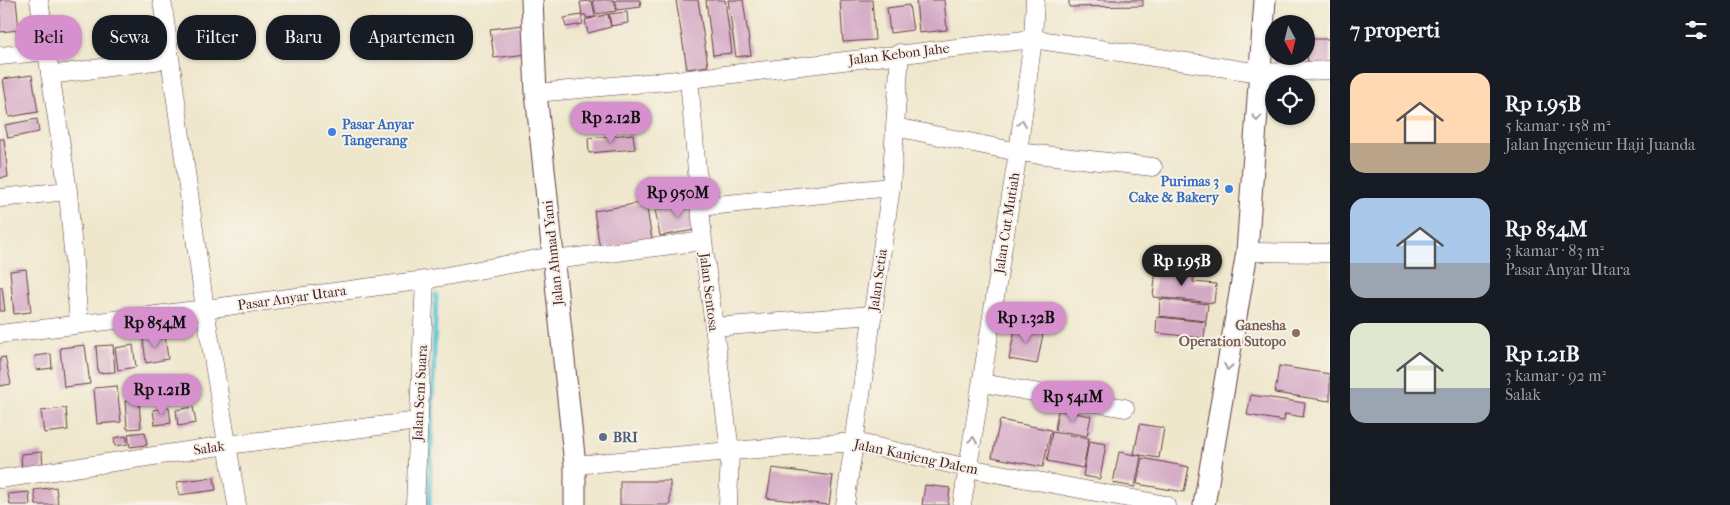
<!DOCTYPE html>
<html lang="id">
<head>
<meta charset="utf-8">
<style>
  :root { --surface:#171b24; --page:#242831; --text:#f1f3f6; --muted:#9ea1a6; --accent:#d690ce }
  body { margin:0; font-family:"IM FELL French Canon",serif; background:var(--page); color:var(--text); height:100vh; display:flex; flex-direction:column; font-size:19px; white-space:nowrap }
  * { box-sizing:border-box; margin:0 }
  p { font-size:16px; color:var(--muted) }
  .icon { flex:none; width:28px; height:28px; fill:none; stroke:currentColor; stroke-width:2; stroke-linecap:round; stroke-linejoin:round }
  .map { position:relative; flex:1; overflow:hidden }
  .side { display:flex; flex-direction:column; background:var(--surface); width:400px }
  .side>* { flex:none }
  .guide { position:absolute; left:15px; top:15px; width:475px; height:45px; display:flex; gap:10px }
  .needle { width:32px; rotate:173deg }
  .controls { position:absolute; left:1265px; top:15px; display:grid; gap:10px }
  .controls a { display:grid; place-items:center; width:50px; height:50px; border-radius:50%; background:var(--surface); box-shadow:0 1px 4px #0004; font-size:25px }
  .price { position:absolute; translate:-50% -42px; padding:0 11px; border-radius:18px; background:var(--accent); color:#111; font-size:16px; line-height:32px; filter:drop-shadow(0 1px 2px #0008) }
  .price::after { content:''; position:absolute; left:50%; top:30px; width:15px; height:11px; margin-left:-8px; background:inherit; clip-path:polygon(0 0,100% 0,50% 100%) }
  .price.current { background:#222; color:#fff }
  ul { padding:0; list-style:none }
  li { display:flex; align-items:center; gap:15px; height:125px; padding:0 20px }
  li span { display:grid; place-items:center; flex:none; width:140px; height:100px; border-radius:15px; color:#555 }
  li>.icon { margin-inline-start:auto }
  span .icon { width:60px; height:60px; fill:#fffc; stroke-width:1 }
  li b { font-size:21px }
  h2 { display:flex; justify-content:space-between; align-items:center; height:60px; padding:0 20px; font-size:21px }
  .tag { padding:0 18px; border-radius:20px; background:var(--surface); box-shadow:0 1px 4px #0004; font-size:18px; line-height:45px }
  .tag.current { background:var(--accent); color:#111 }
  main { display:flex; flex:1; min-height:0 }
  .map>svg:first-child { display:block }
</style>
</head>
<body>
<main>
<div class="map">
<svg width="1330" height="505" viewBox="0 0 1330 505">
  <rect width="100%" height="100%" fill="#f7f3e8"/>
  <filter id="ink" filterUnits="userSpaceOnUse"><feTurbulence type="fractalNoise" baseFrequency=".02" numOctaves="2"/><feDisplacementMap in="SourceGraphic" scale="10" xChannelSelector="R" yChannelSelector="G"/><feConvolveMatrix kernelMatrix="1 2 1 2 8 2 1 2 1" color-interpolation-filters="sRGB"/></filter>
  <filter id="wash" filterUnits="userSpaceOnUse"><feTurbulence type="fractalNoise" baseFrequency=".0096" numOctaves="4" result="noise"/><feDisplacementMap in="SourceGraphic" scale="20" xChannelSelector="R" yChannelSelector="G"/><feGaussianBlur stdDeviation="1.12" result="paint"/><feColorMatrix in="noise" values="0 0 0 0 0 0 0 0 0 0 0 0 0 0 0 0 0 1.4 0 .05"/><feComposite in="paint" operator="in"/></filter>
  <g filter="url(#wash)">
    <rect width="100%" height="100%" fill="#efe7cc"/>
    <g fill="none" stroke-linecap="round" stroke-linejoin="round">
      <path stroke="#56c1d1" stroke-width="5" d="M429,505l7,-210"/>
    </g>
    <g id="blocks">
      <path fill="#d4a9c5" d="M0,0h16l3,30 -19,2z
        M593,0h21l2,11 -20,3z
        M616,0h24l1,7 -24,3z
        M676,0h22l10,66 -21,3z
        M706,0h19l7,53 -19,2z
        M728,0h15l8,55 -15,2z
        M840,0h32l3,40 -32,2z
        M916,0h28l3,30 -28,3z
        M1069,0h74v6l-74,1z
        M592,1l3,16 -9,1v-3h-4l-2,-13z
        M909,5l4,25 -23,3 -3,-25z
        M627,12l1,11 -17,3 -2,-12z
        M608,14l3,13 -23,6 -3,-13z
        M581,15l2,9 -17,3 -2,-9z
        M523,25l4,29 -33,4 -4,-29z
        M1306,39h24v25h-22z
        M32,75l6,37 -29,5 -6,-38z
        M37,119l2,13 -31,6 -3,-13z
        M633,134l2,15 -46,4 -1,-15z
        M0,139h4l4,38 -8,1z
        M646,202l6,38 -52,9 -6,-38z
        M695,202l5,27 -40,7 -5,-27z
        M1156,268l38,3 -1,11 23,2 -2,19 -61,-6z
        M26,269l5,43 -17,2 -4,-43z
        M0,287h2l3,24h-5z
        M1160,299l48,5 -2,17 -47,-5z
        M1157,317l49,5 -2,16 -48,-5z
        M1016,324l28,5 -7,35 -28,-5z
        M165,335l3,24 -22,4 -3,-25z
        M85,345l5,39 -26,3 -4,-39z
        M113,345l2,27 -17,1 -2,-27z
        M133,345l3,22 -18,3 -3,-22z
        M51,354l1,14 -16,2 -1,-14z
        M5,357l6,27 -11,2v-28z
        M1279,366l51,8v27l-55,-8z
        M189,379l2,16 -31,4 -2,-16z
        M117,386l4,36 -24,2 -3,-36z
        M1251,395l54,8 -2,14 -18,-3 -1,7 -37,-6z
        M139,400l2,28 -14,1 -2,-28z
        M169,407l2,16 -16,2 -2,-15z
        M193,407l3,16 -18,3 -2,-16z
        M66,408l2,22 -24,3 -3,-22z
        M1058,410l33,6 -4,20 -32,-6z
        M1000,420l51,10 -8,37 -51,-10z
        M1140,424l24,4 -5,30 -25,-4z
        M145,432l2,13 -17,2 -2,-13z
        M1052,432l37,6 -6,30 -36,-7z
        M126,436l2,8 -13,2 -1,-8z
        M1089,441l17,3 -6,35 -17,-3z
        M42,452l1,17 -21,3 -1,-18z
        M1119,452l22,4 -6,31 -22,-4z
        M1142,458l47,9 -5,25 -47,-8z
        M772,468l61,8 -4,29 -62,-7z
        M214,477l2,13 -37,5 -2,-13z
        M620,481h50v24h-50z
        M925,485l25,3 -2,17h-26z
        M56,487l2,18h-22l-2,-15z
        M29,492l1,13h-20l-2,-11z"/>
    </g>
  </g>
  <g filter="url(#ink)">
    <use href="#blocks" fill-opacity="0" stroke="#633d43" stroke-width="1"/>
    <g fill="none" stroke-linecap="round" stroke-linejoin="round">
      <defs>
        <path id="minor" d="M39,0l29,191 11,133
          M162,0l43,309 32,196
          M0,56l47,-5
          M50,75l119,-16
          M689,79l14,162 27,210 -2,54
          M536,93l153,-14 344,-40 227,34 70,-3
          M895,127l123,25 135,15
          M0,198l68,-7
          M699,207l192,-20
          M1247,252l83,1
          M554,260l149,-19
          M714,327l159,-12
          M0,334l205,-25 220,-29 128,-24
          M982,383l143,25
          M575,465l155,-14 125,-9 113,26 198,37
          M0,479l227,-34 191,-24
          M415,505l10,-225
          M845,505l46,-318 9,-134
          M962,505l56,-353 15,-113 2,-39"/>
        <path id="tertiary" d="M532,0l4,93 39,372v40
          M1204,505l43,-253 18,-252"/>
      </defs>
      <use href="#minor" stroke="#633d43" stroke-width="19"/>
      <use href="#tertiary" stroke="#633d43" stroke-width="23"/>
      <use href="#minor" stroke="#fff" stroke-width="18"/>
      <use href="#tertiary" stroke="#fff" stroke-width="21"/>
    </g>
    <defs><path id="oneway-chevron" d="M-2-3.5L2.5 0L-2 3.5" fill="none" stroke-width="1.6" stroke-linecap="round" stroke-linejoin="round" transform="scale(1.25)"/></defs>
    <g stroke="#ae9aa0">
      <use href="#oneway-chevron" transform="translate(1257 118) rotate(94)"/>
      <use href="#oneway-chevron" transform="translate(1022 123) rotate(-82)"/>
      <use href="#oneway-chevron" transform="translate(1228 367) rotate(100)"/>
      <use href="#oneway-chevron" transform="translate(973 440) rotate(-81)"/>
    </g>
  </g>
  <g fill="#3f7fe0" stroke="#f7f3e8" stroke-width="2">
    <circle cx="332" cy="132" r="5"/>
    <circle cx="1229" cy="189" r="5"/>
  </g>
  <circle fill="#8d6e63" stroke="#f7f3e8" stroke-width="2" cx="1296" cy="333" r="5"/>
  <circle fill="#5c6f8a" stroke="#f7f3e8" stroke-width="2" cx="603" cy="437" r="5"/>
  <g text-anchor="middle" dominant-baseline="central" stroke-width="4" stroke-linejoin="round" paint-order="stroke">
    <g font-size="14" fill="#4a1f2b" stroke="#f7f3e8">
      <text transform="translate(899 54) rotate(-7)">Jalan Kebon Jahe</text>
      <text transform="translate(1007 223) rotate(-81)">Jalan Cut Mutiah</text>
      <text transform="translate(553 253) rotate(-96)">Jalan Ahmad Yani</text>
      <text transform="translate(878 280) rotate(-82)">Jalan Setia</text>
      <text transform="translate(709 292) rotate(83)">Jalan Sentosa</text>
      <text transform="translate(292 298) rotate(-8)">Pasar Anyar Utara</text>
      <text transform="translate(420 393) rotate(-87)">Jalan Seni Suara</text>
      <text transform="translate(209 448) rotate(-8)">Salak</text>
      <text transform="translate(916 457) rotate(12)">Jalan Kanjeng Dalem</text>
    </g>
    <g font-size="14" font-weight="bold" fill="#366cbe" stroke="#f7f3e8" text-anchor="start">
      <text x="342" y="124">Pasar Anyar<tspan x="342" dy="16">Tangerang</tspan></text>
      <text x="1219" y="181" text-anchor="end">Purimas 3<tspan x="1219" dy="16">Cake &amp; Bakery</tspan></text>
    </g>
    <g font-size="14" font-weight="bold" fill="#785e54" stroke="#f7f3e8" text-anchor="end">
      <text x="1286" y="325">Ganesha<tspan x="1286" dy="16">Operation Sutopo</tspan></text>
    </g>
    <g font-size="14" font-weight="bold" fill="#4e5e75" stroke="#f7f3e8" text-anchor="start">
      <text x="613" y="437">BRI</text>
    </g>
  </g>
</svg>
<div class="controls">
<a><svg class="needle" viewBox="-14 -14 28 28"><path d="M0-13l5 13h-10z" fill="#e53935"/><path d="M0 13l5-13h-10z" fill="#9ea1a6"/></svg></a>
<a><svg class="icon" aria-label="locate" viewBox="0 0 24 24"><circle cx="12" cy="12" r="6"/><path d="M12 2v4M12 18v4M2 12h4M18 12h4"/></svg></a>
</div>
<b class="price" style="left:611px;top:144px">Rp 2.12B</b>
<b class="price" style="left:678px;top:219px">Rp 950M</b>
<b class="price current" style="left:1182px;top:287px">Rp 1.95B</b>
<b class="price" style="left:1026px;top:344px">Rp 1.32B</b>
<b class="price" style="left:155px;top:349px">Rp 854M</b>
<b class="price" style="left:162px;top:416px">Rp 1.21B</b>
<b class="price" style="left:1073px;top:423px">Rp 541M</b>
<div class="guide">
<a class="tag current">Beli</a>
<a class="tag">Sewa</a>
<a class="tag">Filter</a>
<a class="tag">Baru</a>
<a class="tag">Apartemen</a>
</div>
</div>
<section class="side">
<h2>7 properti<svg class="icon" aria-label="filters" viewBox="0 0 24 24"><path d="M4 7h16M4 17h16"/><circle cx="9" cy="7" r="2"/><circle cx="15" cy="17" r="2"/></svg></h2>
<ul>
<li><span style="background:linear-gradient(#ffd9b3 70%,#b9a48a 0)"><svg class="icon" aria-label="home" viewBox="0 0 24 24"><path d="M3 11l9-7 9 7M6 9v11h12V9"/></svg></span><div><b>Rp 1.95B</b><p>5 kamar · 158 m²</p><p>Jalan Ingenieur Haji Juanda</p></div></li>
<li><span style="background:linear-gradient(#a9c7e8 65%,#9aa5b1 0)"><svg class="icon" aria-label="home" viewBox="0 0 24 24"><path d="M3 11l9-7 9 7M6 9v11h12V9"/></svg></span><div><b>Rp 854M</b><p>3 kamar · 83 m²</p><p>Pasar Anyar Utara</p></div></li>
<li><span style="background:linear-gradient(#dfe7d0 65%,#9aa5b1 0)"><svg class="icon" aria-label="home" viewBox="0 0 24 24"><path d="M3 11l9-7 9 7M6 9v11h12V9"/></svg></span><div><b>Rp 1.21B</b><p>3 kamar · 92 m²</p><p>Salak</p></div></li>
</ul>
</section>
</main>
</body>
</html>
